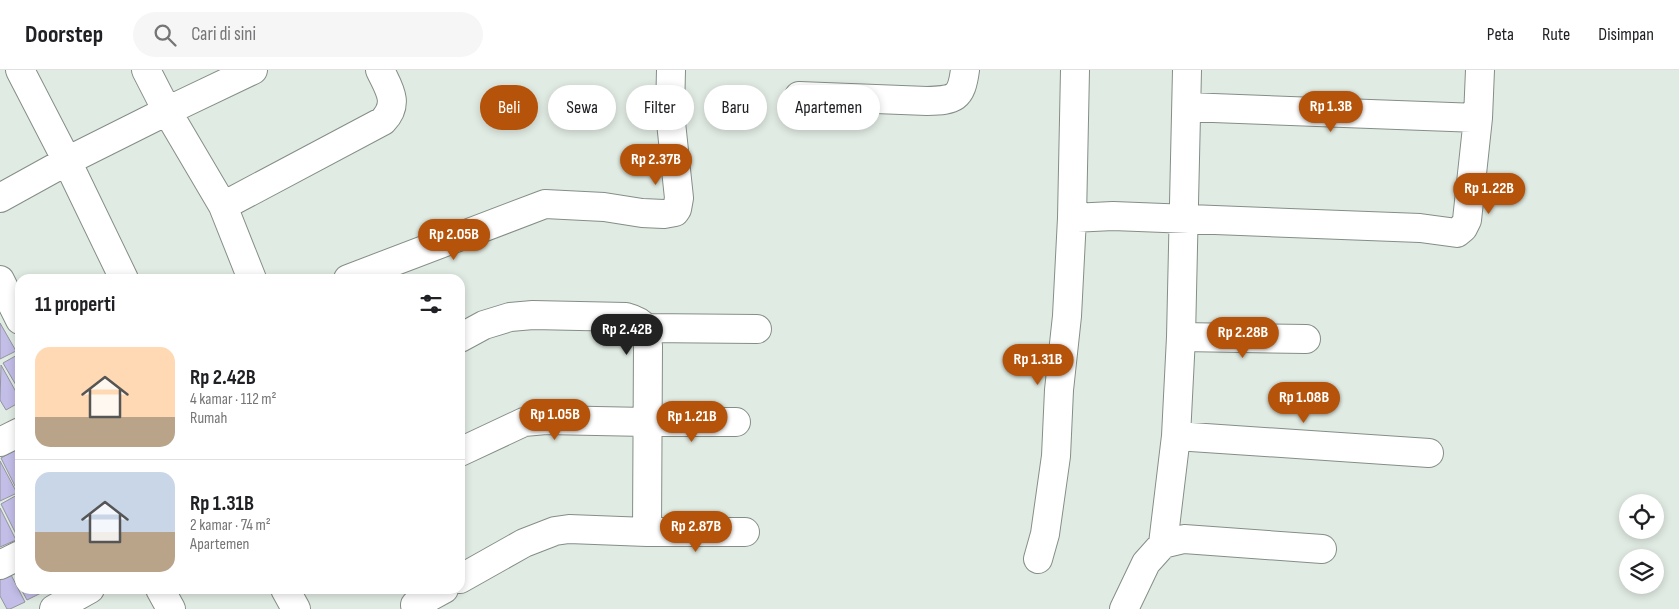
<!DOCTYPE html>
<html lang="id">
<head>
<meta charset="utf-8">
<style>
  :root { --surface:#fff; --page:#f6f6f6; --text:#202124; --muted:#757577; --line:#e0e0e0; --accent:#b45309 }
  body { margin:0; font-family:"Sofia Sans Condensed",sans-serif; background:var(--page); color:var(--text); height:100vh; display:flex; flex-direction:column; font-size:19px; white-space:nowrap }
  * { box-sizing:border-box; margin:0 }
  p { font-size:16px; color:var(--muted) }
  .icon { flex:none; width:28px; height:28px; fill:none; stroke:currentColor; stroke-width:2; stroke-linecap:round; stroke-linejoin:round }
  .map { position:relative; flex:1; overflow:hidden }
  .details { position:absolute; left:15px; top:204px; width:450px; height:320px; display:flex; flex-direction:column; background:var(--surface); border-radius:15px; box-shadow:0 2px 8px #0003 }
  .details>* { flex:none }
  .banner { position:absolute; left:480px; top:15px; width:475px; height:45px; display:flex; gap:10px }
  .buttons { position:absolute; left:1619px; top:424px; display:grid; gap:10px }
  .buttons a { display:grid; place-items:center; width:45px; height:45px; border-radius:50%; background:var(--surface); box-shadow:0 2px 8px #0003; font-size:25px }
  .price { position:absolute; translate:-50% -42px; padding:0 11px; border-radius:18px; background:var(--accent); color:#fff; font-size:16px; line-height:32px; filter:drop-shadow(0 1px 2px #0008) }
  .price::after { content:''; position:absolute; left:50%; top:30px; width:15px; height:11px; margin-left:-8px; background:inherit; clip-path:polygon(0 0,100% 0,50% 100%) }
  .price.current { background:#222; color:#fff }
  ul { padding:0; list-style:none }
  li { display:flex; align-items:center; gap:15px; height:125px; padding:0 20px }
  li+li { border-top:1px solid var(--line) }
  li span { display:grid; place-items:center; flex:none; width:140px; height:100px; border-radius:15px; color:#555 }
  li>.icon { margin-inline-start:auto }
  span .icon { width:60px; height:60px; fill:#fffc; stroke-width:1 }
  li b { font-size:21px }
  h2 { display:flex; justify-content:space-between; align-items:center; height:60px; padding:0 20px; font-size:21px }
  .tag { padding:0 18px; border-radius:22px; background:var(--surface); box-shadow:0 2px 8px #0003; font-size:18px; line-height:45px }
  .tag.current { background:var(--accent); color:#fff }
  header { display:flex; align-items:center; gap:30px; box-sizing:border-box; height:70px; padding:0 25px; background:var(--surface); border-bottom:1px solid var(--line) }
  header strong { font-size:24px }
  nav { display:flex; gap:28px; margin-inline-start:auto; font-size:18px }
  .search { width:350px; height:45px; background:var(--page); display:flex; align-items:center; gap:12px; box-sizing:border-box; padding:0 18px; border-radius:28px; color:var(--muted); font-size:19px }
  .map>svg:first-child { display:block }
</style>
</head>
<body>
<header>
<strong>Doorstep</strong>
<div class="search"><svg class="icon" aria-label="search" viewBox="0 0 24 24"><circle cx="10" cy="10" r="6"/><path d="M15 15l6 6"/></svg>Cari di sini</div>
<nav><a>Peta</a><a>Rute</a><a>Disimpan</a></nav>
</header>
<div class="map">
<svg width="1679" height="539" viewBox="0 0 1679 539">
  <rect width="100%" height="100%" fill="#e0ebe3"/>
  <path fill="#c2bee8" stroke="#94939e" d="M0,253l16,28 -16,8z
    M19,284l1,2v36l-17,-29z
    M1,295l19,34v3l-14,8 -6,-10z
    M17,379l3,5v37l-2,1 -17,-34z
    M0,391l17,32 -17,8z
    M17,425l3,5v37l-2,1 -17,-34z
    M0,438l16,32 -16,7z
    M7,497l18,35 -15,7h-3l-7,-13v-25z
    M21,519h21l1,3 -16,8z"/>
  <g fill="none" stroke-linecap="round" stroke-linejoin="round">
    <defs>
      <path id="minor" d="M20,0l47,91 57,118
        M1075,0l-3,148 41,-2 307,12 37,5 6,-5 4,-8 11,-102 2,-48
        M1187,0l-6,267 -5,99 -13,108 21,-5 138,10
        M799,26l128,5c28,-1 34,-2 38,-31
        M1187,37l291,11
        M0,128l67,-37 100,-50 -21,-41
        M223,136l160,-85c17,-18 6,-32 -3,-51
        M252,209l-29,-73 -56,-95 86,-41
        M348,209l197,-75 59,3 38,6 22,1 11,-2 2,-3 2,-11 -9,-85 1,-43
        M0,210l20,40
        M645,258l112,1
        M1181,267l125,2
        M460,268l24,-13 26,-8 23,-2 93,2c19,5 20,10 22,29l-1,186
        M1176,366l253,17
        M0,372l20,-10
        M460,382l64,-30 22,-2 101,2h89
        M1038,489l7,-25 11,-78 3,-66 8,-74 5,-98
        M0,495l20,-10
        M460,509l64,-36 31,-12 14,-2 78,3h98
        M160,519l11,20
        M285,519l11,20
        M415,535l29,-16
        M54,539l36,-20
        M1124,539l22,-46 17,-19"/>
    </defs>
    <use href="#minor" stroke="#848e87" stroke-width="30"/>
    <use href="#minor" stroke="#fff" stroke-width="28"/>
  </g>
</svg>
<div class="buttons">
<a><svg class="icon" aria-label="locate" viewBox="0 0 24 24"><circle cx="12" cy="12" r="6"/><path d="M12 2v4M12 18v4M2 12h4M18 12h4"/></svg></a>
<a><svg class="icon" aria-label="layers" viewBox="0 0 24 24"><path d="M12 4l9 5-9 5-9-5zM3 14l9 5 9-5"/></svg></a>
</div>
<b class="price" style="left:1331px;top:63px">Rp 1.3B</b>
<b class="price" style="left:656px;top:116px">Rp 2.37B</b>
<b class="price" style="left:1489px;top:145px">Rp 1.22B</b>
<b class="price" style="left:454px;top:191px">Rp 2.05B</b>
<b class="price current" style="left:627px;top:286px">Rp 2.42B</b>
<b class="price" style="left:1243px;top:289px">Rp 2.28B</b>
<b class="price" style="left:1038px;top:316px">Rp 1.31B</b>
<b class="price" style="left:1304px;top:354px">Rp 1.08B</b>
<b class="price" style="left:555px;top:371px">Rp 1.05B</b>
<b class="price" style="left:692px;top:373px">Rp 1.21B</b>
<b class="price" style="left:696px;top:483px">Rp 2.87B</b>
<div class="banner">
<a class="tag current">Beli</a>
<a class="tag">Sewa</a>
<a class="tag">Filter</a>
<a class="tag">Baru</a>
<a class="tag">Apartemen</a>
</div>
<section class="details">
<h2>11 properti<svg class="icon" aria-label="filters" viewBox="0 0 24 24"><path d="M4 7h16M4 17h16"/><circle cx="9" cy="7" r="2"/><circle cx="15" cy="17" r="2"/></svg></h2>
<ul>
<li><span style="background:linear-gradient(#ffd9b3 70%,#b9a48a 0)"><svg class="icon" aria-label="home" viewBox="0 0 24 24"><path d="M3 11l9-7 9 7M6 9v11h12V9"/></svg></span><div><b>Rp 2.42B</b><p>4 kamar · 112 m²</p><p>Rumah</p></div></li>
<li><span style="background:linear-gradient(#c9d6e8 60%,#b9a48a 0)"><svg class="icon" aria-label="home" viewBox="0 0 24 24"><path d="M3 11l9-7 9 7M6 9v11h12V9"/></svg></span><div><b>Rp 1.31B</b><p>2 kamar · 74 m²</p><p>Apartemen</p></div></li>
</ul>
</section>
</div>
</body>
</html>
